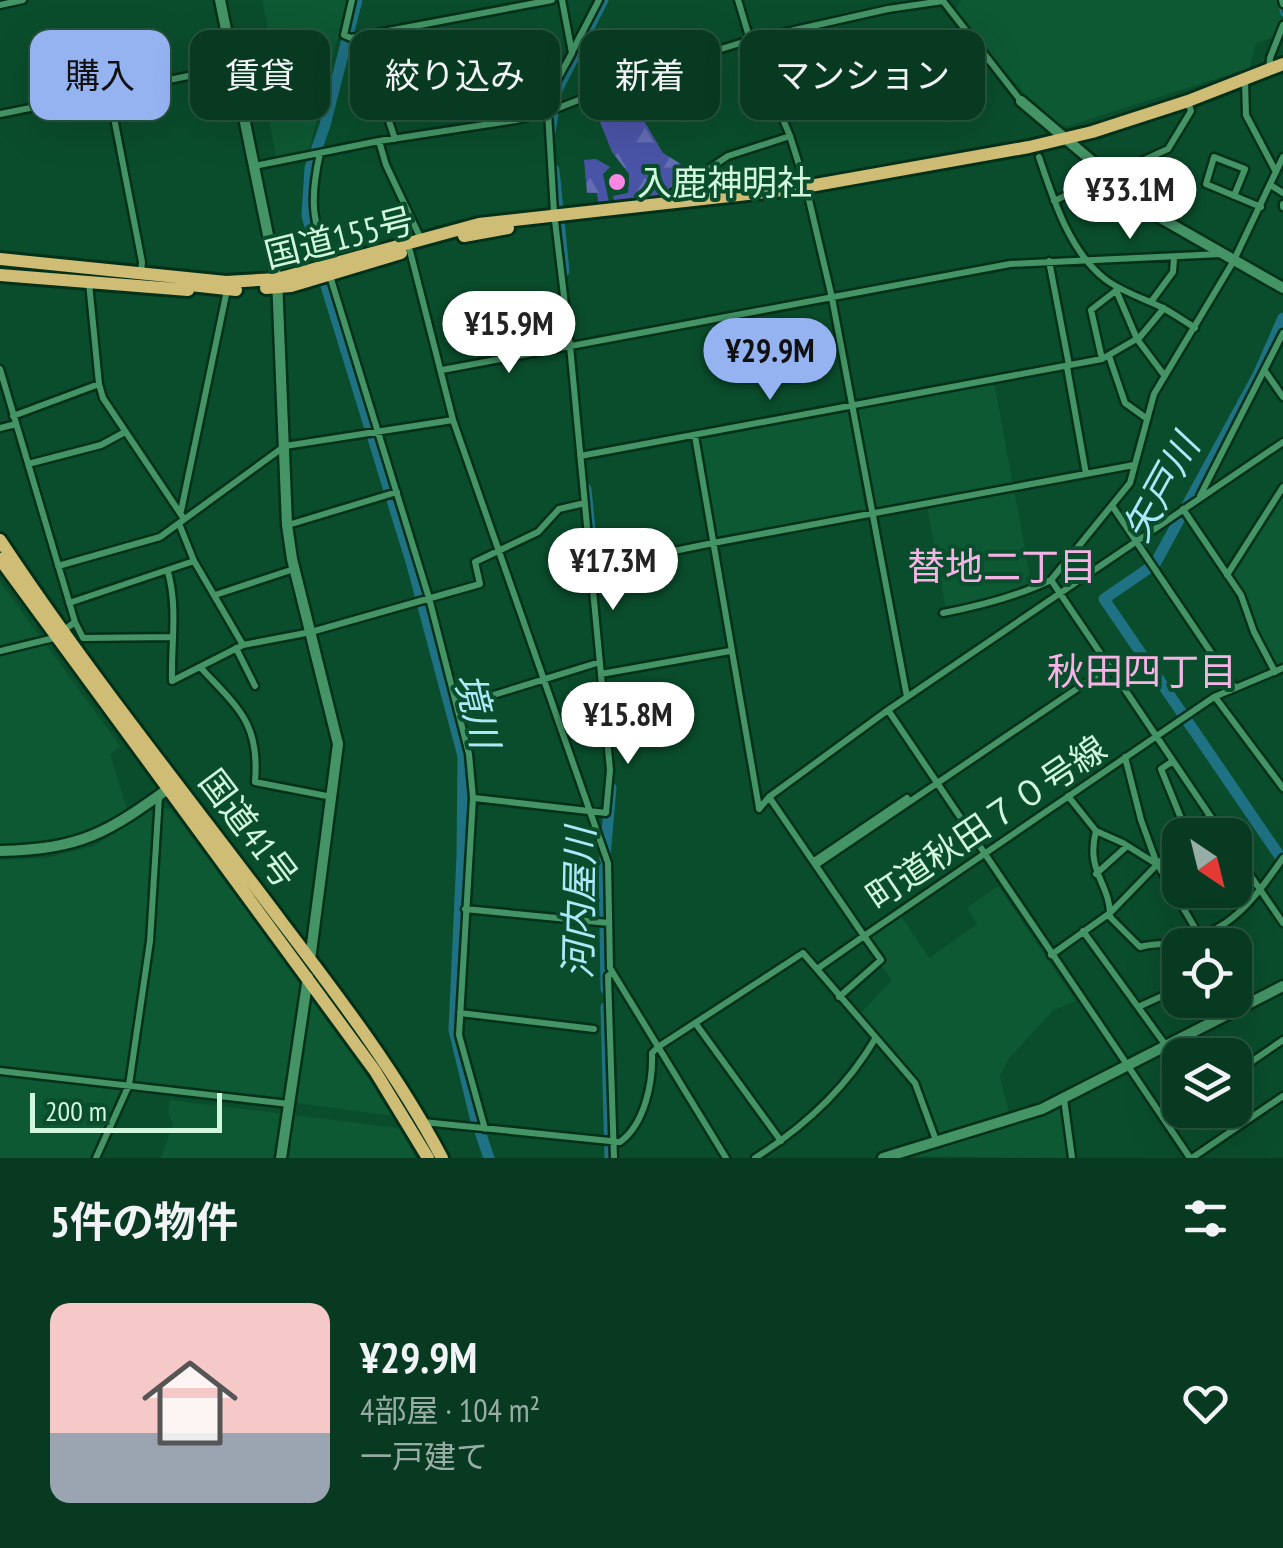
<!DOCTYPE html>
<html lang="ja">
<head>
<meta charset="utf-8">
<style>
  :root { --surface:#083a21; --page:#16452e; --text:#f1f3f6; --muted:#98ada5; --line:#29543f; --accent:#95b2f1 }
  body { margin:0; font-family:"PT Sans Narrow","Noto Sans JP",sans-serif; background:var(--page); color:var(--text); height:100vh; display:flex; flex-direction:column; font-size:38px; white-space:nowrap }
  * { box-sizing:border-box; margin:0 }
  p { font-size:32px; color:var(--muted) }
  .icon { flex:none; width:55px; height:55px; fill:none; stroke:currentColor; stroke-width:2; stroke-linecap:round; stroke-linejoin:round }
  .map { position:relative; height:1158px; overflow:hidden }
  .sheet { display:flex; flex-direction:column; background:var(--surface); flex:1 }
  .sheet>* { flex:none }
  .banner { position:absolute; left:30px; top:30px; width:1225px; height:90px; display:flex; gap:20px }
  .needle { width:65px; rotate:145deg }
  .fabs { position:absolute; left:1162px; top:818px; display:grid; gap:20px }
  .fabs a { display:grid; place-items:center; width:90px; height:90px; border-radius:20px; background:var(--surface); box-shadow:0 10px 40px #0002,0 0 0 2px var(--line); font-size:50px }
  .scale { position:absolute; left:30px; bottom:25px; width:192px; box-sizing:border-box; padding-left:10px; border:5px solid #d1f8dd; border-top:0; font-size:28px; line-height:35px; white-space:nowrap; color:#d1f8dd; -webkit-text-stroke:8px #0a4d2c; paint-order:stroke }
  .price { position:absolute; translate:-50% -85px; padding:0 22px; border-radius:35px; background:#fff; color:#222; font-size:32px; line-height:65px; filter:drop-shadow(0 2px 5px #0008) }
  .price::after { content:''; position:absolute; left:50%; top:60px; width:30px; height:22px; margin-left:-15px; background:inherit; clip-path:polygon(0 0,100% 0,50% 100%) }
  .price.on { background:var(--accent); color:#111 }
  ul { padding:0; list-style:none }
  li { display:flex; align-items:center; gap:30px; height:250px; padding:0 50px }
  li span { display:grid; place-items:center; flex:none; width:280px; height:200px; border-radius:20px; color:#555 }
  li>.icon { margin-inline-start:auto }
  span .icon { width:120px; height:120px; fill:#fffc; stroke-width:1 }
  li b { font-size:42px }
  h2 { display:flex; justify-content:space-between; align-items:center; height:120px; padding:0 50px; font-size:42px }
  .chip { padding:0 35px; border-radius:20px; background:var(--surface); box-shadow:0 10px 40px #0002,0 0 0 2px var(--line); font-size:35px; line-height:90px }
  .chip.on { background:var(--accent); color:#111 }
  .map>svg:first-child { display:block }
</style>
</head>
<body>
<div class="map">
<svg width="1283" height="1158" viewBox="0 0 1283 1158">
  <defs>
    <pattern id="forest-firs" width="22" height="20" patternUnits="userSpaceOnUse" patternTransform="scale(2.5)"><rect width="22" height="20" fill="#4a54a6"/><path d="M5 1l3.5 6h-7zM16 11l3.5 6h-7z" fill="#636db2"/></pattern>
  </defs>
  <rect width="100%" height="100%" fill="#0a4d2c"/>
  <path fill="#0d5933" d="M262,0h86l-25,93 -46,10 46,-8 -14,55 -33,8 -12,-68 -20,4 -12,-60 36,-7z
    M961,0h318l3,15 -6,21 -20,7 -6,25 -182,58 -17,-3 -72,-80 -24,-33z
    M994,382l38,205 -86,22 -20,-107 -51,10 -20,-104z
    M848,412l18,101 -152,28 -19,-101z
    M1283,492v173l-2,1 -6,-3 -18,-34 -25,-59z
    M0,582l121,165 -11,7 17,55 -54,33 -73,6z
    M155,806l16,3 143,190 80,117 -269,-36 -34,78h-91v-298l47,-2 47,-12z
    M998,886l78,115 -22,9 -45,48 -9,18 10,41 -72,20 -23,-57 -56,-65 33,-35 -30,-41 37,-26 30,45 48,-34 -10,-16z
    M170,1100l229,28 17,30h-255l12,-34 -5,-11z
    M1061,1107l6,51 -163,-2 96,-26z"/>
  <path fill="url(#forest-firs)" d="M637,109l26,44 18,11 12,13 -11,9 -3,14 -63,7 -3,-11 15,-3 1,-19 -17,-22 -12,-30z
    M596,159l14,8 -7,7 7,33h-11l-2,-14h-10l-3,-33z"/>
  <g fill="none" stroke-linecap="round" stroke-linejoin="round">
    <path stroke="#1e7284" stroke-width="2.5" d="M1278,0l4,15"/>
    <path stroke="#1e7284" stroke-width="11" d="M550,132l7,-42 46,-90
      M554,170l10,101
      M320,261l-13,-45 3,-48 15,-43 32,-125
      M326,286l86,279 51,191 -1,99 -8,175 21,87 14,41
      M1283,318l-25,57 -103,189 -51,35 179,262
      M586,489l8,81
      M606,989l-2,-122 7,-79
      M606,1007l4,151"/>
    <defs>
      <path id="street" d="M352,0l-8,35 7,3 201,-38
        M738,0l12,40 40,96 16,51 26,111 75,399
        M1282,0l1,4
        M943,1l78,100
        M0,5l23,-5
        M361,37l34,102
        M572,52l27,-52
        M1269,71l1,-13 13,-33
        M1245,81l1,34 30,57
        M109,92l33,170 -1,10
        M0,114l233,-47
        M379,141l7,24 35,74
        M320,153c-11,49 -7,64 7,111
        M1039,157c14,41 30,94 66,122 17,13 38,19 56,28 12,6 23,14 34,21
        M254,166l125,-25 137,-21 32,-8 115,-45 87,-27 138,-31 55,-8
        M1272,186l11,7
        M1234,196l11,-27 -31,-12 -8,27 55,23
        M1054,201l114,-52 23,-38 -3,-9
        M672,204l-1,-10 57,-38 62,-20
        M1283,204v3
        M554,213l-6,-101 7,-28 17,-31 -10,-53
        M410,251l43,169 155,443 2,105 116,190
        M1049,261l20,104
        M330,276l99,322 40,156 4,44 -14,237 26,94
        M89,283l10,101 4,14 81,121
        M1116,290l21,49 27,36
        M1151,302l22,-30 1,-13
        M1109,356l16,47 21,15
        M1102,359l-11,-49 27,-21
        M1067,367l19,107
        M0,369l75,253 -11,8
        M442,370l568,-106 211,-10
        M1265,371l18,26
        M13,416l86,-32
        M0,428l16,-4
        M695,436l64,372
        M580,456l522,-97 38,-22 24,-29
        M28,464l73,-19 24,-13
        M1200,496l83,-163
        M1113,507l122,181
        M1183,509l58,86 13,37 21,40
        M181,511l46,-221
        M288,525l109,-33
        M180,526l14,35 49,84
        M58,566l102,-29 125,-91 168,-26
        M591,568l122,-25 421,-78
        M168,572c10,36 3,72 4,109l71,-36 68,-13 169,-48 -5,-22 63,-30 21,-23 26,-6
        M1227,575l56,-88
        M215,595l79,-26
        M69,603l125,-42
        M943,613c36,-7 75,-17 108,-33
        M75,622l8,16 88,-1
        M236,648l19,38
        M0,651l54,-13
        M201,668c37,40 59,55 54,114l77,15
        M601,674l129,-23
        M1215,697l68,91
        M458,706l142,-44
        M888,710l302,448
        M1125,757l16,63 16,44
        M1173,761l-12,8 26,64
        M1068,796l28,35c-11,41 15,53 14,86l30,30c14,-4 26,-2 40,-5 52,-11 74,-43 103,-84
        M769,797l95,139 350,-239 69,-29
        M474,798l132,15 4,-43 -40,-424 -15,-125
        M759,809l10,-12 119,-87 395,-268
        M1096,831l27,12 35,22 47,80
        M1187,833l23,-17
        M1223,835l-172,-255 79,-97 24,-89 79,-132 50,-105
        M1235,853l48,70
        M814,861l93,-63
        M816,865l293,-198
        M1096,874l31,-28
        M465,909l144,14
        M1083,931l97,134
        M1051,955l59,-42 70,-72
        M817,969l47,-33 17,24 -42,37
        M612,973l-4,3 6,182
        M1235,987l13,17
        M1138,1007l42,-19
        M460,1013l134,16
        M696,1024l85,117
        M658,1047l145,-94 112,130 22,60
        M0,1071l289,33
        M1235,1073l48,-33
        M1064,1099l8,59
        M1166,1121l15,-11
        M423,1122l197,20c25,-18 33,-60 32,-89l6,-6
        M96,1158l33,-73 21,-144 9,-144
        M755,1158c49,-31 90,-68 120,-119
        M1192,1158l91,-62"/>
      <path id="secondary" d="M220,0l57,279 10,246 5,34 46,185 -28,216
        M1021,101l136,115 126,72
        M0,851c82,-2 107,-18 172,-65
        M281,1158l27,-181
        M883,1158l159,-49 241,-123"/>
      <path id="highway" d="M464,236l44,-8
        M0,259l226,23 51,-3 202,-55 314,-35 236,-42 63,-15 96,-31 95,-37
        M0,275l188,15
        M181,284l55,6
        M266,288l25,-2 110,-33
        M0,540c88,133 189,258 284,385 57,75 114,150 158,233
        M0,559l375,512 53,87"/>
    </defs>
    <use href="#street" stroke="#023019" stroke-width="11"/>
    <use href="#secondary" stroke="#023019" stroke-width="15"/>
    <use href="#highway" stroke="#023019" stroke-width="18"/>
    <use href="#street" stroke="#449465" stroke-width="6"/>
    <use href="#secondary" stroke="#449465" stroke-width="10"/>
    <use href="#highway" stroke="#cfbc75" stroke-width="12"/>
  </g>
  <circle fill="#fc86e4" stroke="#0a4d2c" stroke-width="4" cx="617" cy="182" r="10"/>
  <g text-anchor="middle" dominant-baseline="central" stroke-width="8" stroke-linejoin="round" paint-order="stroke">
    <g font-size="35" fill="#d1f8dd" stroke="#0a4d2c" text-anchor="start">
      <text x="637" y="182">入鹿神明社</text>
    </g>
    <g font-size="35" fill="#d1f8dd" stroke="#0a4d2c">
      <text transform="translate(339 237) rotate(-14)">国道155号</text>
      <text transform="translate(986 822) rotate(-34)">町道秋田７０号線</text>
      <text transform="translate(249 828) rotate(53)">国道41号</text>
    </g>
    <g font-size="38" font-style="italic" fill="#abe9f9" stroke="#0a4d2c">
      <text transform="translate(1160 487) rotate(-61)">矢戸川</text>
      <text transform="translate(478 710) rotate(76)">境川</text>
      <text transform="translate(578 903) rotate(-89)">河内屋川</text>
    </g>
    <g font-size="38" fill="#f6b4e6" stroke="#0a4d2c">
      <text x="1002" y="565">替地二丁目</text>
      <text x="1142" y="670">秋田四丁目</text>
    </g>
  </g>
</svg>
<div class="fabs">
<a><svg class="needle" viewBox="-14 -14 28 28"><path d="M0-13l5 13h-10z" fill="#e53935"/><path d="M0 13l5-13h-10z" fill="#98ada5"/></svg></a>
<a><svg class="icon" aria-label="locate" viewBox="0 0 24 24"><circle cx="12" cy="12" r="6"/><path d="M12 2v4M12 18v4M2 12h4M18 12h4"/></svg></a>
<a><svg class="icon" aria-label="layers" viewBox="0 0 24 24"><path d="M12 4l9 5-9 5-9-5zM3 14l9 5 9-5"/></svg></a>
</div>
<div class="scale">200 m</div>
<b class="price" style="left:1130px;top:242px">¥33.1M</b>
<b class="price" style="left:509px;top:376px">¥15.9M</b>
<b class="price on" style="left:770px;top:403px">¥29.9M</b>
<b class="price" style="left:613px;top:613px">¥17.3M</b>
<b class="price" style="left:628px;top:767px">¥15.8M</b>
<div class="banner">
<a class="chip on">購入</a>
<a class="chip">賃貸</a>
<a class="chip">絞り込み</a>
<a class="chip">新着</a>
<a class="chip">マンション</a>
</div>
</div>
<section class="sheet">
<h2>5件の物件<svg class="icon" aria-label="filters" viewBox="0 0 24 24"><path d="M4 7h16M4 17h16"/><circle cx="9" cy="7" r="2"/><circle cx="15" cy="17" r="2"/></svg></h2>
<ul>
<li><span style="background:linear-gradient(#f6c9c9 65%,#9aa5b1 0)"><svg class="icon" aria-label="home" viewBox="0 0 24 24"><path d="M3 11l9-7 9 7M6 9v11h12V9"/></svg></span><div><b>¥29.9M</b><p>4部屋 · 104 m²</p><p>一戸建て</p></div><svg class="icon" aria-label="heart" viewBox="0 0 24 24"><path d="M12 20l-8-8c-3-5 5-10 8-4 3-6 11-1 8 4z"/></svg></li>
</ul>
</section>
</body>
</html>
